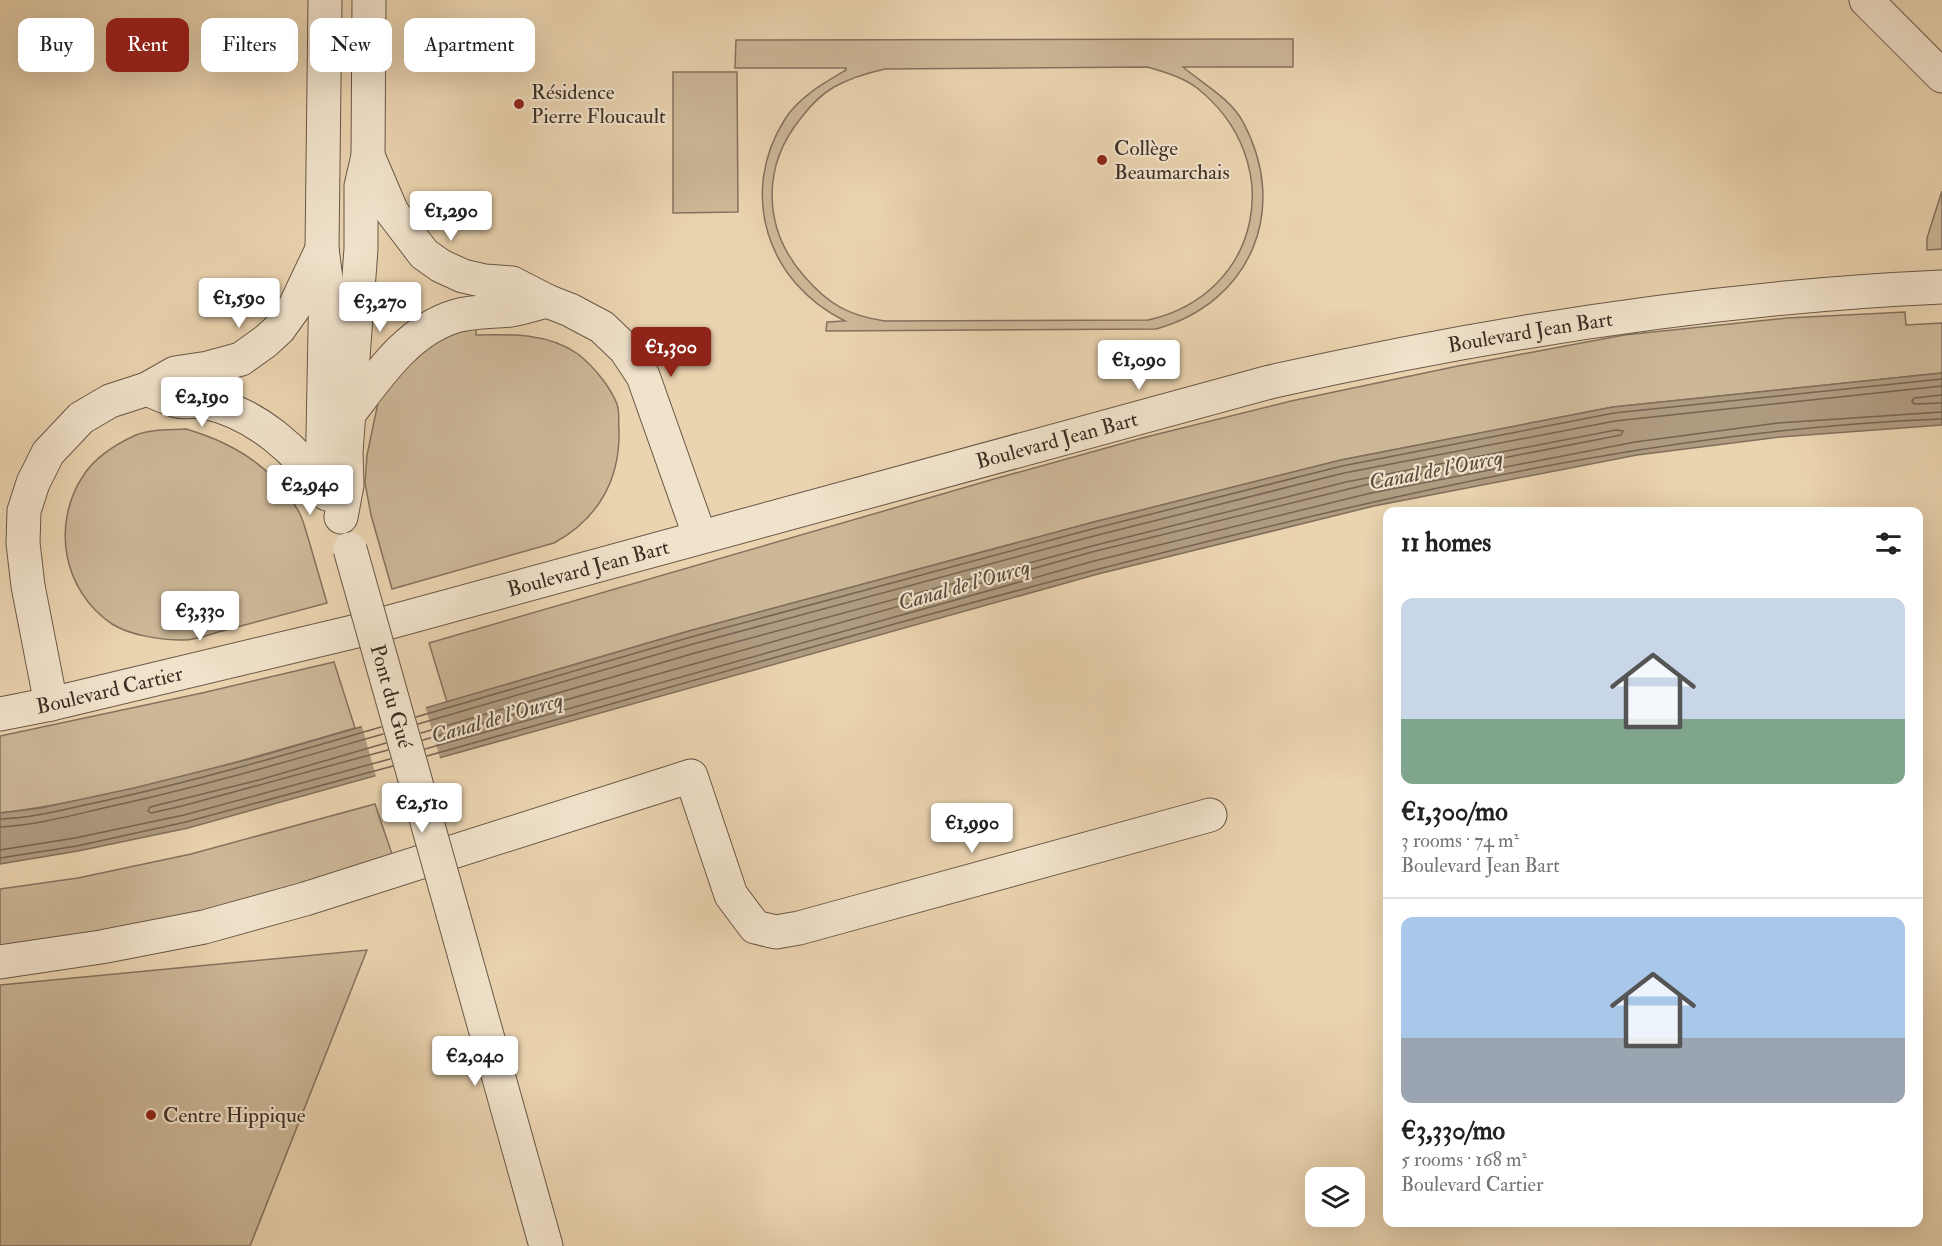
<!DOCTYPE html>
<html lang="en">
<head>
<meta charset="utf-8">
<style>
  :root { --surface:#fff; --page:#f2f2f2; --text:#222; --muted:#767676; --line:#e0e0e0; --accent:#8f2418 }
  body { margin:0; font-family:"IM FELL Double Pica",serif; background:var(--page); color:var(--text); height:100vh; display:flex; flex-direction:column; font-size:22px; white-space:nowrap }
  * { box-sizing:border-box; margin:0 }
  p { font-size:20px; color:var(--muted) }
  .icon { flex:none; width:33px; height:33px; fill:none; stroke:currentColor; stroke-width:2; stroke-linecap:round; stroke-linejoin:round }
  .map { position:relative; flex:1; overflow:hidden }
  .sheet { position:absolute; left:1383px; top:507px; width:540px; height:720px; display:flex; flex-direction:column; background:var(--surface); border-radius:12px; box-shadow:0 6px 24px #0002 }
  .sheet>* { flex:none }
  .guide { position:absolute; left:18px; top:18px; width:570px; height:54px; display:flex; gap:12px }
  .controls { position:absolute; left:1305px; top:1167px; display:grid; gap:12px }
  .controls a { display:grid; place-items:center; width:60px; height:60px; border-radius:12px; background:var(--surface); box-shadow:0 6px 24px #0002; font-size:30px }
  .price { position:absolute; translate:-50% -51px; padding:0 14px; border-radius:6px; background:#fff; color:#222; font-size:20px; line-height:39px; filter:drop-shadow(0 2px 3px #0008) }
  .price::after { content:''; position:absolute; left:50%; top:36px; width:18px; height:14px; margin-left:-9px; background:inherit; clip-path:polygon(0 0,100% 0,50% 100%) }
  .price.on { background:var(--accent); color:#fff }
  ul { padding:0; list-style:none }
  li { display:grid; align-content:center; gap:12px; height:318px; padding:0 18px }
  li+li { border-top:2px solid var(--line) }
  li span { display:grid; place-items:center; height:186px; border-radius:12px; color:#555 }
  li>.icon { margin-inline-start:auto }
  span .icon { width:108px; height:108px; fill:#fffc; stroke-width:1 }
  li b { font-size:26px }
  h2 { display:flex; justify-content:space-between; align-items:center; height:72px; padding:0 18px; font-size:26px }
  .tag { padding:0 21px; border-radius:12px; background:var(--surface); box-shadow:0 6px 24px #0002; font-size:21px; line-height:54px }
  .tag.on { background:var(--accent); color:#fff }
  .map>svg:first-child { display:block }
</style>
</head>
<body>
<div class="map">
<svg width="1942" height="1246" viewBox="0 0 1942 1246">
  <rect width="100%" height="100%" fill="#ead3af"/>
  <filter id="stains"><feTurbulence type="fractalNoise" baseFrequency=".00333" numOctaves="4"/><feColorMatrix values="0 0 0 0 .2 0 0 0 0 .09 0 0 0 0 .02 0 0 0 .5 -.17"/></filter>
  <radialGradient id="worn" r=".72"><stop offset=".6" stop-color="#630" stop-opacity="0"/><stop offset="1" stop-color="#630" stop-opacity=".3"/></radialGradient>
  <path fill="#ccb797" stroke="#84725e" stroke-width="1.5" fill-rule="evenodd" d="M1293,39v28h-110c19,16 48,32 60,55 47,87 8,181 -87,207l-330,2 1,-9 18,-1c-78,-38 -107,-128 -60,-202 14,-22 39,-36 61,-49v-2h-111l1,-28zM1147,67c17,5 36,10 50,21 91,72 66,206 -49,232l-263,1c-36,-5 -57,-17 -81,-45 -41,-47 -43,-109 -3,-158 9,-12 19,-23 33,-31 16,-9 33,-14 51,-18z
    M673,72h64l1,140 -65,1z
    M1942,191v58l-15,1v-12z
    M1905,312l1,13 36,-2v50l-329,34 -272,53 -251,63 -401,108 -242,71 -18,-59 565,-164 148,-41 149,-37 167,-35 166,-31 163,-17z
    M476,324v11c35,-1 72,-2 102,19 15,12 32,32 39,50 3,8 1,19 2,27 1,49 -21,88 -65,112l-162,46 -21,-74 -6,-32 2,-28 13,-62 40,-44z
    M186,429c48,14 90,39 114,85 4,8 6,18 9,27 6,21 12,41 18,62 -34,9 -68,18 -101,27 -14,3 -30,11 -44,10 -21,0 -53,-5 -70,-16 -49,-33 -61,-99 -29,-148 12,-19 33,-32 53,-41 14,-6 34,-5 50,-6z
    M334,662l21,66c-117,34 -235,70 -355,85v-77l202,-43z
    M375,804l19,56 -213,62 -181,26v-59l78,-11 113,-24z
    M367,950l-117,296h-250v-261z"/>
  <path fill="#af9b80" stroke="#816f5b" stroke-width="1.5" d="M1942,373v52l-162,12 -143,18 -263,51 -276,68 -910,254 -110,23 -78,13v-51l41,-5 93,-20 120,-30 435,-127 401,-108 251,-63 272,-53z"/>
  <path fill="#ead3af" d="M425,705l16,57 -64,18 -16,-57z"/>
  <g fill="none" stroke-linecap="round" stroke-linejoin="round">
    <path stroke="#766452" stroke-width="1.5" d="M1942,395l-28,3 -2,3 2,3 28,-1
      M416,717l275,-80 401,-108 250,-63 272,-53 328,-34
      M418,724l275,-80 401,-108 250,-63 271,-52 327,-35
      M421,733l274,-80 401,-108 250,-63 270,-52 7,1 -2,4 -252,49 -277,68 -669,188
      M386,743l-127,37 -109,27 -2,4 3,2 31,-7 206,-56
      M425,749l669,-188 277,-68 264,-51 143,-19 164,-11
      M427,756c268,-75 536,-155 807,-221 232,-57 468,-107 708,-116
      M0,819c36,-1 72,-12 108,-19 92,-20 183,-47 273,-73
      M0,827c37,-2 73,-12 108,-20 93,-20 184,-47 275,-73
      M0,850l75,-12 109,-23 206,-56
      M0,858l77,-12 109,-24 207,-56"/>
    <defs>
      <path id="minor" d="M1866,0l76,76
        M0,962l101,-15 103,-20 101,-28 386,-123 40,119 24,32 21,5 23,-4 411,-113"/>
      <g id="tertiary">
        <path d="M368,156l24,56 32,42 17,12 22,10 22,5 27,2 35,18 23,9 32,17 23,22 18,27 57,161"/>
        <path d="M147,389c9,4 20,9 30,12 8,2 18,-1 27,1 52,11 95,49 123,92"/>
        <path d="M349,414c29,-38 59,-84 107,-98 18,-5 37,-4 55,-6 12,-2 24,-6 36,-9"/>
        <path d="M322,487l4,-208 -4,-30 3,-249"/>
        <path d="M341,517l6,-32 -1,-33 15,-203v-63l7,-30 1,-156"/>
        <path d="M51,704l-23,-118 -5,-43 1,-32 9,-28 15,-30 33,-35 29,-17 37,-12 28,-16 33,-5 33,-9 25,-18 13,-12 15,-21 28,-59"/>
        <path id="s1" d="M0,714l51,-10 310,-74 909,-248c218,-49 448,-85 672,-95"/>
        <path d="M453,914l93,332"/>
      </g>
    </defs>
    <use href="#minor" stroke="#685747" stroke-width="35"/>
    <use href="#tertiary" stroke="#685747" stroke-width="35"/>
    <use href="#minor" stroke="#f1e2cb" stroke-width="33"/>
    <use href="#tertiary" stroke="#f1e2cb" stroke-width="33"/>
    <defs>
      <g id="tertiary-bridge">
        <path id="s2" d="M350,549l103,365"/>
      </g>
    </defs>
    <use href="#tertiary-bridge" stroke="#685747" stroke-width="35" stroke-linecap="butt"/>
    <use href="#tertiary-bridge" stroke="#f1e2cb" stroke-width="33"/>
  </g>
  <g fill="#8f2418" stroke="#f1e2cb" stroke-width="2">
    <circle cx="519" cy="104" r="6"/>
    <circle cx="1102" cy="160" r="6"/>
    <circle cx="151" cy="1115" r="6"/>
  </g>
  <g text-anchor="middle" dominant-baseline="central" stroke-width="4.5" stroke-linejoin="round" paint-order="stroke">
    <g font-size="21" fill="#3c2e24" stroke="#f1e2cb" text-anchor="start">
      <text x="531" y="92">Résidence<tspan x="531" dy="24">Pierre Floucault</tspan></text>
      <text x="1114" y="148">Collège<tspan x="1114" dy="24">Beaumarchais</tspan></text>
      <text x="163" y="1115">Centre Hippique</text>
    </g>
    <g font-size="21" fill="#3c2e24" stroke="#f1e2cb">
      <text stroke="none"><textPath href="#s1" startOffset="1578">Boulevard Jean Bart</textPath></text>
      <text stroke="none"><textPath href="#s1" startOffset="1092">Boulevard Jean Bart</textPath></text>
      <text stroke="none"><textPath href="#s1" startOffset="606">Boulevard Jean Bart</textPath></text>
      <text stroke="none"><textPath href="#s1" startOffset="112">Boulevard Cartier</textPath></text>
      <text stroke="none"><textPath href="#s2" startOffset="153">Pont du Gué</textPath></text>
    </g>
    <g font-size="22" font-style="italic" fill="#59493b" stroke="#f1e2cb">
      <text transform="translate(1436 470) rotate(-11)">Canal de l'Ourcq</text>
      <text transform="translate(964 585) rotate(-16)">Canal de l'Ourcq</text>
      <text transform="translate(497 718) rotate(-16)">Canal de l'Ourcq</text>
    </g>
  </g>
  <rect width="100%" height="100%" filter="url(#stains)"/>
  <rect width="100%" height="100%" fill="url(#worn)"/>
</svg>
<div class="controls">
<a><svg class="icon" aria-label="layers" viewBox="0 0 24 24"><path d="M12 4l9 5-9 5-9-5zM3 14l9 5 9-5"/></svg></a>
</div>
<b class="price" style="left:451px;top:242px">€1,290</b>
<b class="price" style="left:239px;top:329px">€1,590</b>
<b class="price" style="left:380px;top:333px">€3,270</b>
<b class="price on" style="left:671px;top:378px">€1,300</b>
<b class="price" style="left:1139px;top:391px">€1,090</b>
<b class="price" style="left:202px;top:428px">€2,190</b>
<b class="price" style="left:310px;top:516px">€2,940</b>
<b class="price" style="left:200px;top:642px">€3,330</b>
<b class="price" style="left:422px;top:834px">€2,510</b>
<b class="price" style="left:972px;top:854px">€1,990</b>
<b class="price" style="left:475px;top:1087px">€2,040</b>
<div class="guide">
<a class="tag">Buy</a>
<a class="tag on">Rent</a>
<a class="tag">Filters</a>
<a class="tag">New</a>
<a class="tag">Apartment</a>
</div>
<section class="sheet">
<h2>11 homes<svg class="icon" aria-label="filters" viewBox="0 0 24 24"><path d="M4 7h16M4 17h16"/><circle cx="9" cy="7" r="2"/><circle cx="15" cy="17" r="2"/></svg></h2>
<ul>
<li><span style="background:linear-gradient(#c9d6e8 65%,#7fa58c 0)"><svg class="icon" aria-label="home" viewBox="0 0 24 24"><path d="M3 11l9-7 9 7M6 9v11h12V9"/></svg></span><div><b>€1,300/mo</b><p>3 rooms · 74 m²</p><p>Boulevard Jean Bart</p></div></li>
<li><span style="background:linear-gradient(#a9c7e8 65%,#9aa5b1 0)"><svg class="icon" aria-label="home" viewBox="0 0 24 24"><path d="M3 11l9-7 9 7M6 9v11h12V9"/></svg></span><div><b>€3,330/mo</b><p>5 rooms · 168 m²</p><p>Boulevard Cartier</p></div></li>
</ul>
</section>
</div>
</body>
</html>
